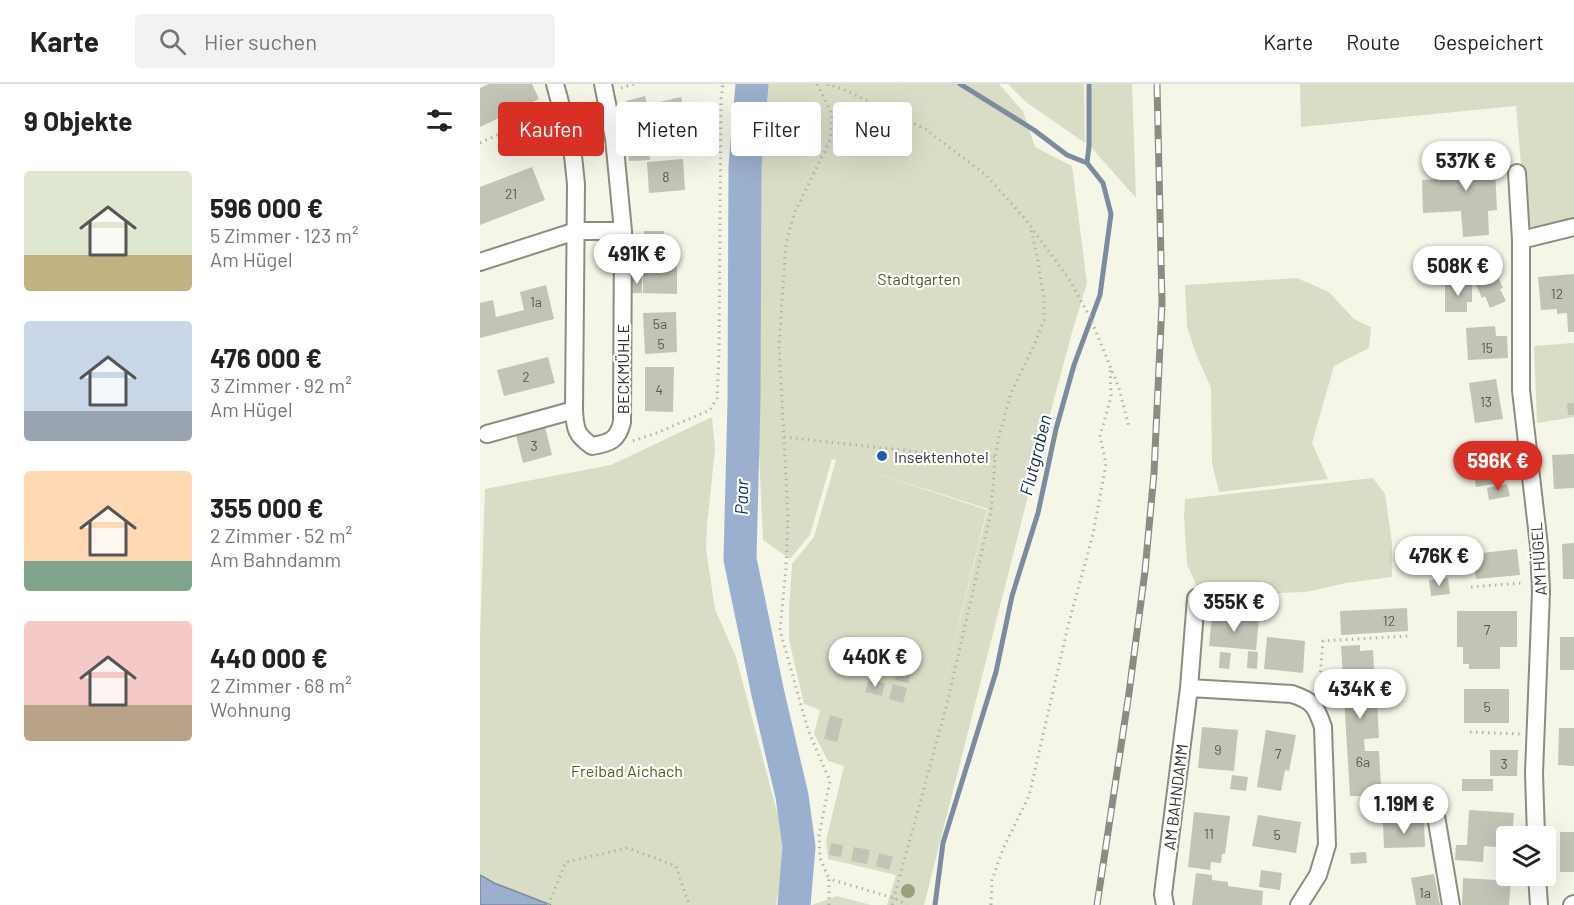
<!DOCTYPE html>
<html lang="de">
<head>
<meta charset="utf-8">
<style>
  :root { --surface:#fff; --page:#f2f2f2; --text:#222; --muted:#767676; --line:#e0e0e0; --accent:#d93025 }
  body { margin:0; font-family:Barlow,sans-serif; background:var(--page); color:var(--text); height:100vh; display:flex; flex-direction:column; font-size:22px; white-space:nowrap }
  * { box-sizing:border-box; margin:0 }
  p { font-size:20px; color:var(--muted) }
  .icon { flex:none; width:33px; height:33px; fill:none; stroke:currentColor; stroke-width:2; stroke-linecap:round; stroke-linejoin:round }
  .map { position:relative; flex:1; overflow:hidden }
  .side { display:flex; flex-direction:column; background:var(--surface); width:480px }
  .side>* { flex:none }
  .top-card { position:absolute; left:18px; top:18px; width:570px; height:54px; display:flex; gap:12px }
  .controls { position:absolute; left:1016px; top:742px; display:grid; gap:12px }
  .controls a { display:grid; place-items:center; width:60px; height:60px; border-radius:6px; background:var(--surface); box-shadow:0 6px 24px #0002; font-size:30px }
  .price { position:absolute; translate:-50% -51px; padding:0 14px; border-radius:21px; background:#fff; color:#222; font-size:20px; line-height:39px; filter:drop-shadow(0 2px 3px #0008) }
  .price::after { content:''; position:absolute; left:50%; top:36px; width:18px; height:14px; margin-left:-9px; background:inherit; clip-path:polygon(0 0,100% 0,50% 100%) }
  .price.current { background:var(--accent); color:#fff }
  ul { padding:0; list-style:none }
  li { display:flex; align-items:center; gap:18px; height:150px; padding:0 24px }
  li span { display:grid; place-items:center; flex:none; width:168px; height:120px; border-radius:6px; color:#555 }
  li>.icon { margin-inline-start:auto }
  span .icon { width:72px; height:72px; fill:#fffc; stroke-width:1 }
  li b { font-size:26px }
  h2 { display:flex; justify-content:space-between; align-items:center; height:72px; padding:0 24px; font-size:26px }
  .chip { padding:0 21px; border-radius:6px; background:var(--surface); box-shadow:0 6px 24px #0002; font-size:21px; line-height:54px }
  .chip.current { background:var(--accent); color:#fff }
  header { display:flex; align-items:center; gap:36px; box-sizing:border-box; height:84px; padding:0 30px; background:var(--surface); border-bottom:2px solid var(--line) }
  header strong { font-size:28px }
  nav { display:flex; gap:33px; margin-inline-start:auto; font-size:21px }
  .search { width:420px; height:54px; background:var(--page); display:flex; align-items:center; gap:15px; box-sizing:border-box; padding:0 21px; border-radius:6px; color:var(--muted); font-size:22px }
  main { display:flex; flex:1; min-height:0 }
  .map>svg:first-child { display:block }
</style>
</head>
<body>
<header>
<strong>Karte</strong>
<div class="search"><svg class="icon" aria-label="search" viewBox="0 0 24 24"><circle cx="10" cy="10" r="6"/><path d="M15 15l6 6"/></svg>Hier suchen</div>
<nav><a>Karte</a><a>Route</a><a>Gespeichert</a></nav>
</header>
<main>
<section class="side">
<h2>9 Objekte<svg class="icon" aria-label="filters" viewBox="0 0 24 24"><path d="M4 7h16M4 17h16"/><circle cx="9" cy="7" r="2"/><circle cx="15" cy="17" r="2"/></svg></h2>
<ul>
<li><span style="background:linear-gradient(#dfe7d0 70%,#c2b280 0)"><svg class="icon" aria-label="home" viewBox="0 0 24 24"><path d="M3 11l9-7 9 7M6 9v11h12V9"/></svg></span><div><b>596 000 €</b><p>5 Zimmer · 123 m²</p><p>Am Hügel</p></div></li>
<li><span style="background:linear-gradient(#c9d6e8 75%,#9aa5b1 0)"><svg class="icon" aria-label="home" viewBox="0 0 24 24"><path d="M3 11l9-7 9 7M6 9v11h12V9"/></svg></span><div><b>476 000 €</b><p>3 Zimmer · 92 m²</p><p>Am Hügel</p></div></li>
<li><span style="background:linear-gradient(#ffd9b3 75%,#7fa58c 0)"><svg class="icon" aria-label="home" viewBox="0 0 24 24"><path d="M3 11l9-7 9 7M6 9v11h12V9"/></svg></span><div><b>355 000 €</b><p>2 Zimmer · 52 m²</p><p>Am Bahndamm</p></div></li>
<li><span style="background:linear-gradient(#f6c9c9 70%,#b9a48a 0)"><svg class="icon" aria-label="home" viewBox="0 0 24 24"><path d="M3 11l9-7 9 7M6 9v11h12V9"/></svg></span><div><b>440 000 €</b><p>2 Zimmer · 68 m²</p><p>Wohnung</p></div></li>
</ul>
</section>
<div class="map">
<svg width="1094" height="821" viewBox="0 0 1094 821">
  <rect width="100%" height="100%" fill="#f5f6e8"/>
  <path fill="#daddc6" fill-rule="evenodd" d="M283,0h236l24,27 12,36 37,19 15,117 -14,46 -44,163 -105,413h-37l9,-30 -68,-16 -2,-18 18,-75 -16,-5 -14,-27 6,-24 -16,-6 -15,-64v-32l3,-44 22,-27 22,-77 -4,-1 -22,76 -20,24 -27,-19 -8,-174zM380,384l128,41 -51,202 50,-201z
    M528,0h76l1,59 -59,-41z
    M611,0h41l4,114 -46,-52z
    M820,0h274v138l-47,11 -11,-127 -215,21z
    M817,194l32,14 25,27 17,8 -2,21 -35,18 -22,77 16,36 -109,13 -7,-29 -1,-75 -15,-34 -9,-27 -2,-42z
    M1094,259v74l-37,6 -3,-77z
    M232,333l3,32 -8,76 -1,24 9,60 21,48 50,189 -10,59h-296v-267l5,-149 126,-24z
    M893,394l12,16 7,49v34l-46,6 -40,9 -53,2 -56,-7 -10,-23 -3,-48 1,-17z
    M357,812l34,9h-59z"/>
  <path fill="#9bb0ce" stroke="#7c8b9e" stroke-width="1.5" d="M0,791l14,8 57,22h-67l-4,-1z"/>
  <g fill="none" stroke-linecap="round" stroke-linejoin="round">
    <path stroke="#7c8b9e" stroke-width="5" d="M607,79l2,-17v-62
      M455,821l8,-62 53,-171 16,-76 26,-83 18,-84 18,-64 26,-70 11,-81 -8,-31 -16,-20 -20,-8 -33,-25 -74,-46"/>
    <path stroke="#9bb0ce" stroke-width="33" d="M272,0l-7,82 -1,236 -4,157 28,135 24,102 7,51 -5,58"/>
  </g>
  <path fill="#c2c4b6" d="M9,0h43l7,15 -59,28v-39z
    M165,12l2,9 34,-8 9,33 -35,9 -7,-25 -18,4 -4,-17z
    M168,59l2,17 -21,1 -2,-17z
    M1014,65l3,61 -9,1 1,24 -26,2 -2,-26 -38,2 -1,-33 35,-2 -2,-26z
    M203,75l2,31 -36,3 -2,-31z
    M52,83l13,33 -65,25v-38z
    M164,147h20v31h13v32l-34,-1z
    M986,174l33,1 -1,15 -1,1 6,13 -3,1 6,12 -16,7 -5,-12 -3,2 -11,-24h-6z
    M1094,190v58h-6l-1,-19 -10,1v-5l-16,1 -3,-33z
    M151,193h11v16h-11z
    M965,200h27v18h-5v10h-22z
    M66,201l8,34 -74,19v-35l13,-3 3,17 28,-7 -4,-18z
    M196,228l1,40 -32,2 -2,-41z
    M1015,242l1,10h11l1,22 -40,2 -2,-32z
    M68,273l7,26 -51,13 -7,-26z
    M165,283h29l-1,45 -28,-1z
    M1016,295l7,40 -28,4 -6,-40z
    M1087,319h7v12h-6z
    M65,343l7,28 -29,8 -7,-28z
    M1020,370l4,28 -28,5 -5,-29z
    M1094,370v34l-20,1 -2,-34z
    M1027,400l3,12 -21,4 -2,-12z
    M1094,459v36h-11l-1,-35z
    M1037,465l3,26 -44,4 -3,-25z
    M968,494l2,16 -19,2 -2,-16z
    M927,524l1,23 -67,4 -1,-24z
    M977,527h60v36h-17v22h-31v-5h-6v-17h-6z
    M732,531l47,4 -3,31 -47,-4z
    M787,553l38,4 -2,32 -39,-4z
    M1080,553h14v33h-14z
    M880,561v6l13,-1 2,37 -14,1 1,14 15,-1 2,37 -15,1 1,12h14l2,37 -16,1v7h-15l-9,-150z
    M768,567l10,1 -1,17 -10,-1z
    M740,568l11,1 -2,16 -10,-1z
    M365,569l13,4 -3,12 -13,-4z
    M418,585l13,4 -3,10 -13,-3z
    M389,595l16,4 -3,13 -17,-4z
    M413,600l14,4 -4,15 -14,-4z
    M984,605h45v34h-45z
    M350,631l13,4 -6,23 -13,-3z
    M722,643l36,3 -4,41 -36,-3z
    M1079,644h15v38l-16,-1z
    M786,646l30,5 -7,36 -4,-1 -4,21 -24,-4z
    M1010,666h28l-1,26h-27z
    M752,691l16,2 -2,14 -16,-2z
    M982,695h31v12h-31z
    M989,726l45,3 -2,24h-6v11l-22,-2 -1,16 -28,-2 1,-15h11z
    M714,728l36,4 -5,38h-3l-1,9 -10,-1 -1,8 -22,-3z
    M778,731l43,7 -5,31 -44,-7z
    M944,738l1,25 -41,1 -1,-25z
    M1080,748h14v40h-14z
    M351,759l12,2 -2,12 -12,-2z
    M374,763l16,3 -3,14 -16,-3z
    M886,768l1,11 -16,1 -1,-11z
    M399,769l14,4 -4,13 -13,-4z
    M781,786l21,3 -2,17 -21,-3z
    M716,789l16,2v5l16,2v4l35,5 -1,14h-70z
    M954,790l6,31h-24l-5,-27z
    M983,794l48,3 -2,24h-47z"/>
  <g fill="none" stroke-linecap="round" stroke-linejoin="round">
    <defs>
      <path id="minor" d="M75,0l17,62 4,38 -2,226c1,19 2,25 18,36 18,-3 26,-6 30,-24l1,-191 -9,-93 -11,-54
        M1037,89l4,67v150l18,156 2,46 -7,181 2,64
        M1041,156l53,-13
        M0,178l96,-31h47
        M7,350l87,-24
        M709,604l103,6c21,7 24,12 31,33l4,118 -9,30 -19,30
        M956,732l15,89
        M1057,792l2,29
        M685,821l-2,-11 26,-206 7,-90
        M1092,821l2,-1"/>
    </defs>
    <use href="#minor" stroke="#8c8d80" stroke-width="20"/>
    <path stroke="#b3b4a8" stroke-width="3" stroke-dasharray="1.5 4.5" stroke-linecap="butt" d="M337,0l15,30 -2,26 -36,74 -8,30 -7,101 9,172 -2,51 -6,62 28,100 22,51 -11,54 1,23 9,21
      M347,0l18,6 80,39 61,46 40,45 43,59 21,38 20,49 9,22 10,39
      M141,4l13,-4
      M0,59l65,-30
      M304,353l164,18 47,2
      M153,357l26,-9 51,-22 7,-12 2,-44 2,-255 2,-15
      M991,503l52,-4
      M839,606l4,-49 85,-5
      M849,615h13
      M990,648l50,2
      M68,821l18,-43 62,-14 48,18 13,39
      M349,821v-26l65,19 13,7
      M412,821l55,-201 44,-192 4,-55 4,-21 12,-43 24,-50 9,-23v-21l-7,-44 -7,-29
      M511,821l1,-25 11,-31 26,-53 39,-170 25,-92 13,-70 -6,-28 11,-39 -1,-31"/>
    <use href="#minor" stroke="#fff" stroke-width="16"/>
    <defs>
      <path id="rail" d="M617,821l32,-212 16,-122 9,-98 8,-170 -5,-219"/>
    </defs>
    <use href="#rail" stroke="#8b8c82" stroke-width="7"/>
    <use href="#rail" stroke="#fff" stroke-width="4.5" stroke-dasharray="14" stroke-linecap="butt"/>
  </g>
  <circle fill="#9d9f79" cx="428" cy="807" r="7"/>
  <circle fill="#205cad" stroke="#fff" stroke-width="2" cx="402" cy="372" r="6"/>
  <g text-anchor="middle" dominant-baseline="central" stroke-width="4.5" stroke-linejoin="round" paint-order="stroke">
    <g font-size="14" fill="#585951">
      <text x="186" y="92">8</text>
      <text x="31" y="109">21</text>
      <text x="1077" y="209">12</text>
      <text x="56" y="217">1a</text>
      <text x="180" y="239">5a</text>
      <text x="181" y="259">5</text>
      <text x="1007" y="263">15</text>
      <text x="46" y="292">2</text>
      <text x="179" y="305">4</text>
      <text x="1006" y="317">13</text>
      <text x="54" y="361">3</text>
      <text x="909" y="536">12</text>
      <text x="1007" y="545">7</text>
      <text x="1007" y="622">5</text>
      <text x="738" y="665">9</text>
      <text x="798" y="669">7</text>
      <text x="883" y="677">6a</text>
      <text x="1024" y="679">3</text>
      <text x="729" y="749">11</text>
      <text x="797" y="750">5</text>
      <text x="945" y="808">1a</text>
    </g>
    <g font-size="16" fill="#55581e" stroke="#fff">
      <text x="439" y="194">Stadtgarten</text>
      <text x="147" y="686">Freibad Aichach</text>
    </g>
    <g font-size="16" fill="#34352f" stroke="#fff">
      <text transform="translate(142 285) rotate(-90)">BECKMÜHLE</text>
      <text transform="translate(1058 475) rotate(-94)">AM HÜGEL</text>
      <text transform="translate(695 713) rotate(-83)">AM BAHNDAMM</text>
    </g>
    <g font-size="16" fill="#34352f" stroke="#fff" text-anchor="start">
      <text x="414" y="372">Insektenhotel</text>
    </g>
    <g font-size="18" font-style="italic" fill="#0c284f" stroke="#fff">
      <text transform="translate(555 371) rotate(-76)">Flutgraben</text>
      <text transform="translate(261 413) rotate(-89)">Paar</text>
    </g>
  </g>
</svg>
<div class="controls">
<a><svg class="icon" aria-label="layers" viewBox="0 0 24 24"><path d="M12 4l9 5-9 5-9-5zM3 14l9 5 9-5"/></svg></a>
</div>
<b class="price" style="left:986px;top:108px">537K €</b>
<b class="price" style="left:157px;top:201px">491K €</b>
<b class="price" style="left:978px;top:213px">508K €</b>
<b class="price current" style="left:1018px;top:408px">596K €</b>
<b class="price" style="left:959px;top:503px">476K €</b>
<b class="price" style="left:754px;top:549px">355K €</b>
<b class="price" style="left:395px;top:604px">440K €</b>
<b class="price" style="left:880px;top:636px">434K €</b>
<b class="price" style="left:924px;top:751px">1.19M €</b>
<div class="top-card">
<a class="chip current">Kaufen</a>
<a class="chip">Mieten</a>
<a class="chip">Filter</a>
<a class="chip">Neu</a>
</div>
</div>
</main>
</body>
</html>
